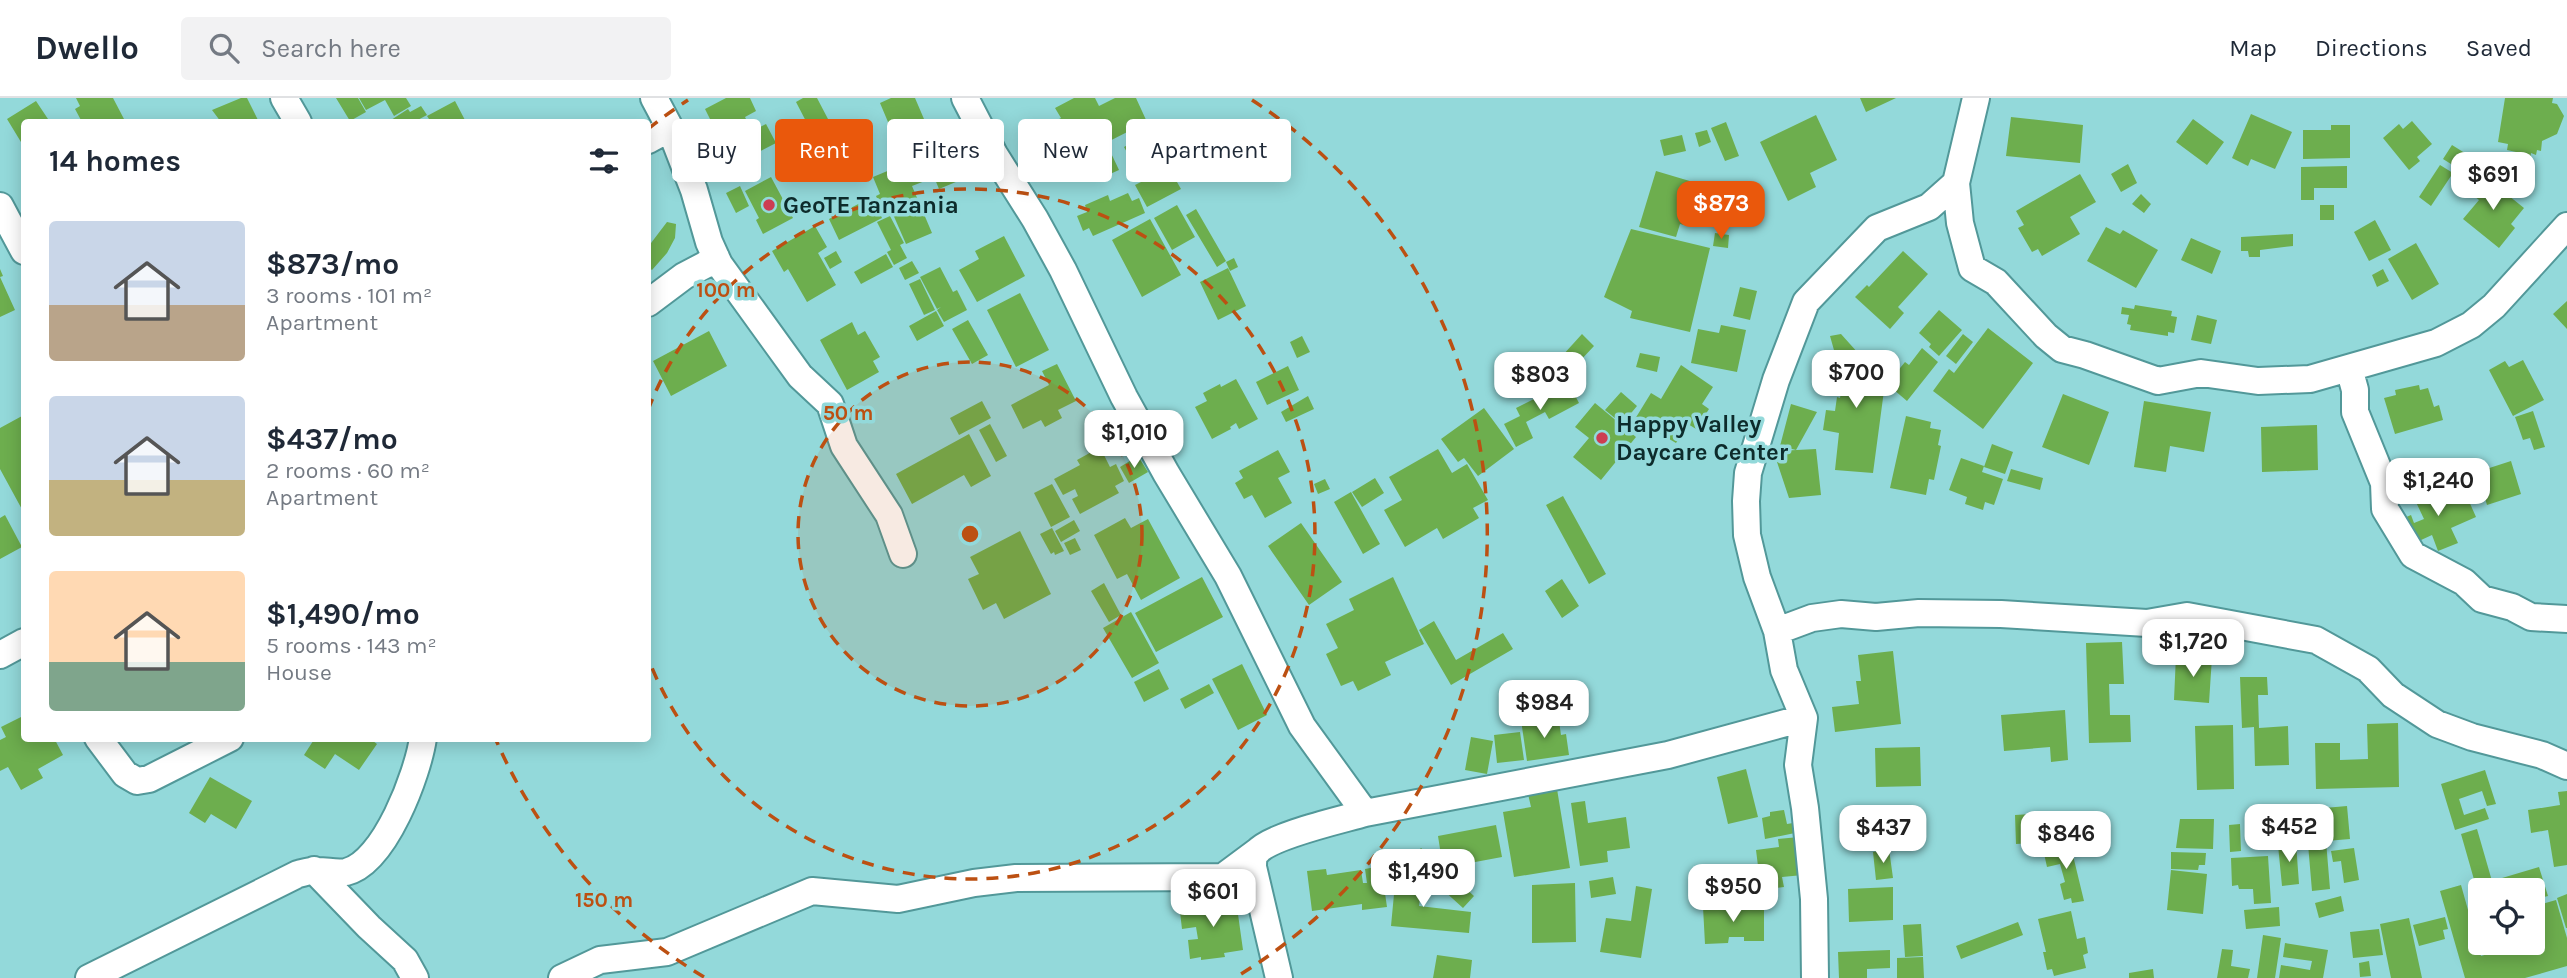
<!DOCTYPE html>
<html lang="en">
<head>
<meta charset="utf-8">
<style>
  :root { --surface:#fff; --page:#f2f2f3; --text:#1f2937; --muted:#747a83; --line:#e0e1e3; --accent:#ea580c }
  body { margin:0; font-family:Karla,sans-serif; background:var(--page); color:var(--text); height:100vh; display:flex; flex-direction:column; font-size:26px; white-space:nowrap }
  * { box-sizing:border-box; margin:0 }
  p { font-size:23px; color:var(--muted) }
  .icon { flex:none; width:38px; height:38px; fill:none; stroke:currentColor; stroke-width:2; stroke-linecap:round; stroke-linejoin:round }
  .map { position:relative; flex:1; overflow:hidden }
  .drawer { position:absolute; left:21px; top:21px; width:630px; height:623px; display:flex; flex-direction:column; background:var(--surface); border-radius:7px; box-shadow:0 4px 18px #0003 }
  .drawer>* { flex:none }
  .guide { position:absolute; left:672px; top:21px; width:665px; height:63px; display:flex; gap:14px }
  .controls { position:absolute; left:2468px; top:780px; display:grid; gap:14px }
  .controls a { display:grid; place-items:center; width:77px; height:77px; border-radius:7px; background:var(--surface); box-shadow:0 4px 18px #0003; font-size:35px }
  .price { position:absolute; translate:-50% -60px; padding:0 16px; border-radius:14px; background:#fff; color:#222; font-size:23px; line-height:46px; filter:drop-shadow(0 2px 4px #0008) }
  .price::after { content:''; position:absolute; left:50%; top:42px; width:21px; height:16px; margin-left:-10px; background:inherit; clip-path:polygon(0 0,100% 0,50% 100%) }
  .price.selected { background:var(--accent); color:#fff }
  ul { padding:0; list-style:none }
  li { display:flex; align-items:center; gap:21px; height:175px; padding:0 28px }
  li span { display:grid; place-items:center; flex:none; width:196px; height:140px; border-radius:7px; color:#555 }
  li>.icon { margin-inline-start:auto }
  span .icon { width:84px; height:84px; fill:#fffc; stroke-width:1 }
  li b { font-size:30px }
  h2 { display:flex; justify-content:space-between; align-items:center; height:84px; padding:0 28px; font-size:30px }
  .chip { padding:0 24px; border-radius:7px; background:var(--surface); box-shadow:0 4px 18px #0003; font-size:24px; line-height:63px }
  .chip.selected { background:var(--accent); color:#fff }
  header { display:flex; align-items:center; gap:42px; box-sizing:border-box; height:98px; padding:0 35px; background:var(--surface); border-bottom:2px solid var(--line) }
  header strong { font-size:33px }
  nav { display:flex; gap:38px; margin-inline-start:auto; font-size:24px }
  .search { width:490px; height:63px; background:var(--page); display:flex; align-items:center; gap:18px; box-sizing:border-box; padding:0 24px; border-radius:7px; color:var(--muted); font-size:26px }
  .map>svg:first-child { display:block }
</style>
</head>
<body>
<header>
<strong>Dwello</strong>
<div class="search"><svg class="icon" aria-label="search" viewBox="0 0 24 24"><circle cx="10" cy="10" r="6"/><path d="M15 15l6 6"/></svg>Search here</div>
<nav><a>Map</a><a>Directions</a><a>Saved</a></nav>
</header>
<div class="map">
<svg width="2567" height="880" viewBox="0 0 2567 880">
  <rect width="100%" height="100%" fill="#93d9da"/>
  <path fill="#6dae4e" d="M76,0h37l11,21 -6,3h-36l-7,-13 5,-3z
    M241,0h6l12,24h-38l-9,-12z
    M336,0h22l8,14 -16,9z
    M359,0h47l5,8 -17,10 -9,-16 -19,10z
    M726,0h24l6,13 -11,6 7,14 14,-7 10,19 -43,22 -28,-56z
    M803,0h14l11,21 -18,10 -14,-27z
    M891,0h24l21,49 -32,13 -24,-57z
    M1074,0h21l4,8 16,-8h21l11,24 -73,37 -5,-13 -8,4 -13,-25 13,-7 -6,-10z
    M1860,0h36l-30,14z
    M2505,0h48l-1,5 5,1 7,12 -7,18 -15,7 -1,10 -4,-1 -1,5 -5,-2 -1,7 -14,-3v-5l-9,-2 1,-6 -10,-2z
    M36,3l14,21h-26v25l-17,-28z
    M455,3l11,21h-35l-4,-6z
    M421,8l6,9 -13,7h-26l20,-13 2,3z
    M2251,16l41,18 -17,37 -24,-10 -3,7 -16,-8z
    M1816,17l21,45 -27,13 6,14 -28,14 -28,-59z
    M2011,19l72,8 -3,38 -74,-7z
    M2193,21l31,23 -17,23 -31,-23z
    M2412,23l20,23 -15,13 3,4 -11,9 -26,-32 16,-14 4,5z
    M1726,24l13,34 -14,5 -14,-33z
    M2331,27h19v33l-47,1v-29h28z
    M1707,32l4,12 -12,5 -4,-14z
    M1149,35l32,56 -34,18 -12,-22 8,-4 -19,-34z
    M1682,37l4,16 -22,5 -4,-16z
    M836,40l9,13 -15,9 -8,-14z
    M964,47l11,29 -36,15 -12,-29z
    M2452,47l16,10 -9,14 -16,-10z
    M809,49l10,22 -23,11 -11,-21z
    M1110,53l9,19 -18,8 -9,-18z
    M921,59l9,22 -18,7 20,47 -26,11 -14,-32 -8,4 -8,-20 4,-2 -7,-17z
    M2128,66l9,19 -16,9 -10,-18z
    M2440,67l13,8 -22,33 -12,-9z
    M2347,68v22h-33v12h-13v-33z
    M1656,73l37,11 -6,20 8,2 -6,22 -9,-2 -4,13 -37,-10z
    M2080,76l16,28 -26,15 10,17 -38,22 -4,-7 -6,3 -14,-24 6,-3 -8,-14z
    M2483,77l41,33 -13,16 4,4 -16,20 -36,-29 16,-19 -10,-8z
    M771,79l22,41 -30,16 -7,-14 3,-2 -14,-27z
    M740,88l9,20 -13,7 -10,-20z
    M1128,95l4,8 7,-3 6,15 -52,23 -4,-8 -6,3 -6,-15 10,-4 -2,-7 23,-10 2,6z
    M2141,96l10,10 -7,9 -12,-9z
    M872,99l10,21 -43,22 -10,-21z
    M1177,107l18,32 -23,13 -18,-32z
    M2320,107h14v15h-14z
    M1196,111l30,52 -9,6 -31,-52z
    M890,118l14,27 -4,2 7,13 -13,7 -7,-13 4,-2 -14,-28z
    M1150,121l31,56 -39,22 -30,-57z
    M2375,122l16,30 -22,11 -15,-29z
    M667,124l9,2 -1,14 -8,15 -15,17 -4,-3v-20z
    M815,128l12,21 -9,6 18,32 -29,17 -19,-33 -4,3 -12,-21z
    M2106,129l14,7 3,-4 35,20 -22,38 -49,-27z
    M1631,131l79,19 -20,84 -60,-14 2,-7 -28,-14z
    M1715,135l14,2 -1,13 -15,-2z
    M2293,136v12l-33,4v7h-11l-1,-6h-7v-14z
    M1004,138l21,40 -48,26 -18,-32 20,-11 -4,-8z
    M2191,140l30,13 -9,23 -31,-14z
    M2416,145l23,41 -27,16 -24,-41z
    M836,153l6,11 -12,7 -6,-11z
    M1903,153l25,23 -30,33 6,6 -14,16 -35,-32 12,-12 2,2z
    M886,156l7,13 -32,17 -7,-12z
    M1234,160l4,9 -8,4 -4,-9z
    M912,163l7,12 -14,7 -6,-12z
    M940,169l13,25 4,-2 10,20 -23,12 -7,-12 4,-3 -4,2 -17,-32z
    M1228,170l18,38 -28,14 -18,-38z
    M0,171l3,7 -3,1 15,33 -15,7z
    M2383,171l6,12 -12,6 -5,-12z
    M920,181l15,31 -11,5 -15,-31z
    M1740,189l17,4 -7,29 -17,-4z
    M1020,195l29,57 -33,17 -29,-57z
    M2567,203v28l-14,-15z
    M2135,207l37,6 -1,5 6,1 -3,16 -6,-1v4l-38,-6 1,-5 -4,-1 2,-9 -8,-1 1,-7 12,2z
    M1939,212l23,20 -23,26 -10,-9 2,-3 -12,-11z
    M936,213l8,15 -27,15 -8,-15z
    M2197,217l20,5 -6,24 -20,-4z
    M968,222l20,35 -16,9 -20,-35z
    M852,224l6,13 7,-4 15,26 -7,4 6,11 -32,18 -27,-50z
    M1721,227l25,5 -9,42 -46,-9 7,-34 21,4z
    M1988,230l45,35 -50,66 -50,-38 16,-22 5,4z
    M709,233l18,35 -56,30 -18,-35z
    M1582,236l12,12 -29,31 -12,-11z
    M1841,236l44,49 -12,90 -38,-3 4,-37 -16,-3 3,-20 9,1 2,-14 3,1 3,-16 -13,-46z
    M1963,236l10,8 -17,22 -10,-8z
    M1302,238l8,16 -13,6 -7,-16z
    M1922,250l16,14 -31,39 -20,-17 18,-22 4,3z
    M1640,255l20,4 -3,15 -21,-5z
    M2523,262l21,40 -31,16 -24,-46 16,-9 4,6z
    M1057,266l19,37 -18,9 4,8 -17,9 -4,-7 -18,9 -12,-24 38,-20 -7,-14z
    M1681,267l32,22 -11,17 7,5 -13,20 -8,-5 -12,19 -41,-24 16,-26 10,6z
    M1288,268l11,24 -32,15 -11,-23z
    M1236,281l22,40 -19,10 -3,-6 -6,4 1,2 -19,10 -17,-32 12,-6 -4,-8 17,-9 1,3z
    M1568,284l11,21 -30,16 -4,-7 -19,10 7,16 -17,9 -12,-23 16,-8 -4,-8z
    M2419,287l1,5 8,-2 6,19 5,-2 4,15 -48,14 -11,-36 12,-3 -1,-5z
    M1621,294l16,14 -15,18 -17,-14z
    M2063,296l46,18 -20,53 -47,-18z
    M1308,298l6,13 -28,13 -5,-10z
    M982,303l9,17 -32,17 -9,-17z
    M2144,303l67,11 -7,40 -34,-6 -4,26 -32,-5z
    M1595,305l41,34 -35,43 -28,-23 16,-19 -14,-11z
    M1791,306l26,8 -21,38 -16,-4z
    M1484,310l30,41 -36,27 -14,-18 -6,4 -17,-23z
    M2533,313l12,36 -11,3 -4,-12 -7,2 -8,-23z
    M22,318l2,4v93l-24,-44v-41z
    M1906,318l25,6 -1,6 11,2 -3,15 3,1 -7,34 -5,-1 -3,16 -36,-7z
    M990,326l17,32 -11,6 -17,-32z
    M2317,327l1,45 -56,2 -1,-45z
    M969,336l22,42 -20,11 -7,-12 -52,29 -16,-30z
    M1992,346l21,8 -8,22 -21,-7z
    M1438,351l14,24 15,-9 21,36 -15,8 6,10 -36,21 -6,-11 -32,19 -21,-37 18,-10 -13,-23z
    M1816,351l5,46 -32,3 -13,-39 2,-8z
    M1095,352l2,4 7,1 6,12 6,-3 8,17 -9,5 4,7 -39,21 -8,-15 6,-3 -3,-7 -12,6 -9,-16 26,-14 -3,-5z
    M1278,352l12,22 -12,6 14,25 -27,15 -13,-23 -8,4 -9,-16 8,-5 -4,-7z
    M1138,358l10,16 -19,11 -9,-16z
    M1961,360l23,8 -2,6 21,7 -9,26 -9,-3 -2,8 -18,-6 2,-7 -18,-7z
    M2511,363l10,33 -34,11 -10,-33z
    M2011,371l32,9 -3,12 -33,-9z
    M1375,380l9,15 -22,14 -10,-15z
    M1325,381l5,10 -12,5 -4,-10z
    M1052,386l18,33 -19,10 -17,-34z
    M2443,389l5,11 16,-8 12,27 -25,11 7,15 -20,8 -6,-16 -24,11 -11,-25 14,-6 3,8 10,-4 -9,-19z
    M1351,394l29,52 -17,10 -29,-52z
    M1563,398l43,78 -17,10 -43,-79z
    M5,417l17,32 -22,12v-41z
    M1125,420l6,10 17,-9 32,59 -39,22 -14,-26 -10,5 -23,-44z
    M1074,422l6,11 -19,11 -6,-11z
    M1301,425l41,59 -33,23 -41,-59z
    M1052,430l12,23 -9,4 -1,-3 -3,2 -11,-20z
    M1020,433l31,63 -47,25 -8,-16 -13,7 -15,-31 11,-5 -9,-17z
    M1075,440l6,12 -11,5 -6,-12z
    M1202,479l21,40 -67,35 -21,-39z
    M1393,479l31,67 -39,18 6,13 -33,16 -5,-10 -12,5 -15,-32 12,-6 -12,-24 28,-14 -5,-11z
    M1562,481l17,27 -17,12 -17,-27z
    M1104,485l17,32 -12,7 -18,-31z
    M1131,514l28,51 -27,15 -29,-50z
    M1434,523l22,39 47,-27 10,16 -62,36 -32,-55z
    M2122,544l2,42h-15l1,31h20l1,27 -42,1 -3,-100z
    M1893,553l8,73 -66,8 -3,-25 27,-3 -3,-23h5l-3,-26z
    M2176,557l36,2 -3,46 -35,-3z
    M1242,566l25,51 -29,15 -26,-51z
    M1159,571l10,20 -25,13 -10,-20z
    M2240,579h27l1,18h-10l1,33 29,-2 1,39 -34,1 -1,-39 -12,1z
    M1209,586l5,9 -29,16 -5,-10z
    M1555,595l4,26 -11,2 -4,-27z
    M2065,612l3,50 -17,2 -1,-15 -46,4 -3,-36z
    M23,618l1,22h30l9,17 -25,14 5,9 -22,12 -13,-23 -8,4v-31l6,-3 -5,-10z
    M1543,619v6l16,-2 2,14 5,-1 3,21 -42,6 -6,-41z
    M2398,625l1,64 -83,2 -1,-46h25v17l28,-1 -1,-35z
    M2233,627l1,64 -37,1 -2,-64z
    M1520,634l4,28 -27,3 -3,-28z
    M1471,639l22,4 -6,33 -22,-4z
    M315,640h54l8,6 -18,26 -24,-16 -10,15 -21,-14z
    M1920,649l1,39 -45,1 -1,-39z
    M1746,671l12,48 -30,7 -11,-47z
    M2485,672l11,34 -9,2 -5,-15 -23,8 5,16 21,-7 4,11 -34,11 -14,-46z
    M210,679l42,24 -16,28 -25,-15 -6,9 -16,-10z
    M1557,691l13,79 -56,9 -11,-65 28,-5 -3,-13z
    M2567,693v74l-13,2 -6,-37 -17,3 -3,-23 32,-5 -2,-13z
    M1585,703l3,22 38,-6 4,31 -23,3 1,11 -28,4 -9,-63z
    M2347,708l3,33 -24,2 4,48 -18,2 -4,-47 3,-1v-5l-7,1 -2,-29z
    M1784,712l3,14 6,-1 2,10 -30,6 -3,-21 8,-2v-4z
    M2032,716v3l23,-1 1,26 -40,2 -1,-29z
    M2180,721h34l-1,30 -37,-1z
    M2240,726l1,27 -11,1 -1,-27z
    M1496,727l6,32 -59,11 -5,-32z
    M2477,731l15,52 47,-14 9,29 -8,2 2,6 14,-4 11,38v28l-42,12h-60l-25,-87 21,-6 20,71 17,-5 -1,-6 4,-2h31v-9l13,-4 -6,-22 -7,2v-19h-52l-1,6 -18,-63z
    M1799,739l4,38 -21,2 2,10 -23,3 -5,-40 23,-3 -1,-8z
    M2070,745l14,58 -12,2 -1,-5 -7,2 -4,-16 5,-2 -5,-18 -13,3 -4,-18z
    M2296,745l3,41 -17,2 -4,-41z
    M1421,750l53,48 -11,12 -53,-48z
    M2354,750l5,32 -15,3 -3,-22 -8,1 -2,-11z
    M1889,751l4,29 -17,2 -3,-28z
    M2171,754l35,1 -1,12h-6l-1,5 -27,-1z
    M2268,758l3,47 -17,1 -1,-15h-14l-1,-4 -6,1 -1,-28z
    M1381,768l6,41 -25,3v-6l-50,7 -5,-40 19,-2 1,6 34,-5 2,13h4l-2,-14z
    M2171,772l36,4 -4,40 -36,-4z
    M1396,775l27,3 -4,30 52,6 -2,21 -78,-7z
    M1613,779l3,17 -25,4 -2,-17z
    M1575,785l1,59 -44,1v-58z
    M1636,788l16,3 -11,69 -41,-6 6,-34 25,3z
    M1893,789v33l-44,2 -1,-33z
    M2567,796v34h-1l-9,-30z
    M2341,798l3,15 -25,7 -4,-15z
    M1217,802l1,3 18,-3 7,50 -19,3 1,4 -24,3v-3l-11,2 -2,-19 10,-1 -2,-12 -14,2 -2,-17 11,-2 -1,-6z
    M1703,809h61v34h-20v-4h-15l-1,6 -23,1z
    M2279,809l1,19 -34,3 -2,-19z
    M2071,813l6,28 8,-2 3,16 -5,2 3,13 -32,8 -2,-7 -5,1 -4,-18h3l-8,-33z
    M2445,819l3,12 -5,1 2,9 -26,7 -6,-21z
    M2409,820l13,60h-31l-11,-54z
    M2018,824l5,13 -62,24 -5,-13z
    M1921,826l2,32 -18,1 -2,-32z
    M2379,831l4,26 -30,3 -3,-26z
    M2263,837l18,3 -6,40h-18z
    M2285,845l43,7 -5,28h-44l2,-13 29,5 2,-9 -29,-4z
    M2222,851l11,1 -2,16 19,3 -2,9h-31z
    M1890,852v18l-23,1v9h-28l-1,-26z
    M1437,857l35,5 -2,18h-37z
    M1923,859l1,21h-27v-20z
    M2369,863l2,15 -11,1 -1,-14z
    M2153,871l1,9h-25v-5z"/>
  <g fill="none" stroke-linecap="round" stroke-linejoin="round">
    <defs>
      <path id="street" d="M284,0l14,24
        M654,0l16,30 24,62 15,52 10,22 81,112 30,28 14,42 45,69 14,39
        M965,0l29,56 41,65 28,51 61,127 42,76 62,103 74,150 63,87
        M648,42l22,-12
        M1956,85l4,40 12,45 24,14 50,54 16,13 23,6 73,26 43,-8 57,8 52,-2 126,-36 35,-18 23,-19 73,-80
        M0,108l24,45
        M648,205l36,-27 21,-11 11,-8
        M2349,270l6,22v22l29,71 1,26 28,46 51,27 18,17 30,8 19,10 36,2
        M1777,533l35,-13 29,-4 35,3 43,-4 82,1 146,9 40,-7 129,24 52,29 25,26 44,29 35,13 70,18 25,11
        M0,557l24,-13
        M98,640l27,36 12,7 12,-2 81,-41
        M314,772l55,57 36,33 10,18
        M89,880l209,-104c5,-1 10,-3 16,-3 11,-1 21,3 32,1 39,-9 72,-99 77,-134
        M562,880l38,-18 67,-8 145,-61 86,8 76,-16 42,-5 207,-1 35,-26
        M1279,880l-26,-111c0,-6 0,-11 4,-15 15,-17 84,-32 108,-39l303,-58 136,-37
        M1815,880l-1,-79 -9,-91 -7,-43 6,-47 -20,-48 -7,-39 -20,-54 -10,-42 -1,-34 2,-28 28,-93 30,-78 71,-74 52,-21 27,-24 20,-85"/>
    </defs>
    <use href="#street" stroke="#529899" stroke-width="30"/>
    <use href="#street" stroke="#fff" stroke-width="26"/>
  </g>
  <circle cx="970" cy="436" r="172" fill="#bc5012" fill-opacity=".12"/>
  <g fill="none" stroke="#bc5012" stroke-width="3.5" stroke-dasharray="12 9">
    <circle cx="970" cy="436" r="172"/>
    <path d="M648 312A345 345 0 1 1 648 560"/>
    <path d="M704 879A517 517 0 0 1 496 642M648 31A517 517 0 0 1 688 2M1252 2A517 517 0 0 1 1236 879"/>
  </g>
  <g fill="#cd3d52" stroke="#93d9da" stroke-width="2.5">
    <circle cx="769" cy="107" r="7"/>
    <circle cx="1602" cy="340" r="7"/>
  </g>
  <g text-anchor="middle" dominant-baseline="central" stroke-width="7" stroke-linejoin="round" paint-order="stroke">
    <g font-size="24" font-weight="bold" fill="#0d2b2b" stroke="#93d9da" text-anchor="start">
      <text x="783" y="107">GeoTE Tanzania</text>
      <text x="1616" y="326">Happy Valley<tspan x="1616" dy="28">Daycare Center</tspan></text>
    </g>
  </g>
  <circle cx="970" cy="436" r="10" fill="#bc5012" stroke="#93d9da" stroke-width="3.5"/>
  <g font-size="21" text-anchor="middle" font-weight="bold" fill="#bc5012" stroke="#93d9da" stroke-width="7" stroke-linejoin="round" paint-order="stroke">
    <text x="726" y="199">100 m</text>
    <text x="848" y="322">50 m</text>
    <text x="604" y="809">150 m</text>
  </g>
</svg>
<div class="controls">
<a><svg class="icon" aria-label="locate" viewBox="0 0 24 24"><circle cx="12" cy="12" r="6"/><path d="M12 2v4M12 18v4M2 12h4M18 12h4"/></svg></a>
</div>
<b class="price" style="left:2493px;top:114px">$691</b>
<b class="price selected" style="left:1721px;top:143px">$873</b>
<b class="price" style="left:1856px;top:312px">$700</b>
<b class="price" style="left:1540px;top:314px">$803</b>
<b class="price" style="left:1134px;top:372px">$1,010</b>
<b class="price" style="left:2438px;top:420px">$1,240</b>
<b class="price" style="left:2193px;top:581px">$1,720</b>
<b class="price" style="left:1544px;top:642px">$984</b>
<b class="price" style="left:2289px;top:766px">$452</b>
<b class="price" style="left:1883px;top:767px">$437</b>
<b class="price" style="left:2066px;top:773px">$846</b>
<b class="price" style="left:1423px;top:811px">$1,490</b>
<b class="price" style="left:1733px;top:826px">$950</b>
<b class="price" style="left:1213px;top:831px">$601</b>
<div class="guide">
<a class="chip">Buy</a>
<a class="chip selected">Rent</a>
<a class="chip">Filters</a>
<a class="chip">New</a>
<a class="chip">Apartment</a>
</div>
<section class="drawer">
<h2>14 homes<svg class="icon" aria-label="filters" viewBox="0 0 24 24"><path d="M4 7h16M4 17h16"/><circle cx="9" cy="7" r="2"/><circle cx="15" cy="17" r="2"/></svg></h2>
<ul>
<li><span style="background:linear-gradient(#c9d6e8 60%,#b9a48a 0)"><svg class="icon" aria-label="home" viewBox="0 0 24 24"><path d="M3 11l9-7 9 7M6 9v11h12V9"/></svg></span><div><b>$873/mo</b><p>3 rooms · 101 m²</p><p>Apartment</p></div></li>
<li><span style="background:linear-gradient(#c9d6e8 60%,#c2b280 0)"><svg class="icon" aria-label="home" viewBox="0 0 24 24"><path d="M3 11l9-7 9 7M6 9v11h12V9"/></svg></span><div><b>$437/mo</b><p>2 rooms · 60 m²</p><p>Apartment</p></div></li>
<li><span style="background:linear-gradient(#ffd9b3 65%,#7fa58c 0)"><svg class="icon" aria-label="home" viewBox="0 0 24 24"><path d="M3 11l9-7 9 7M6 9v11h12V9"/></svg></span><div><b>$1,490/mo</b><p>5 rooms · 143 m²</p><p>House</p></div></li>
</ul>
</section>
</div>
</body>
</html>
